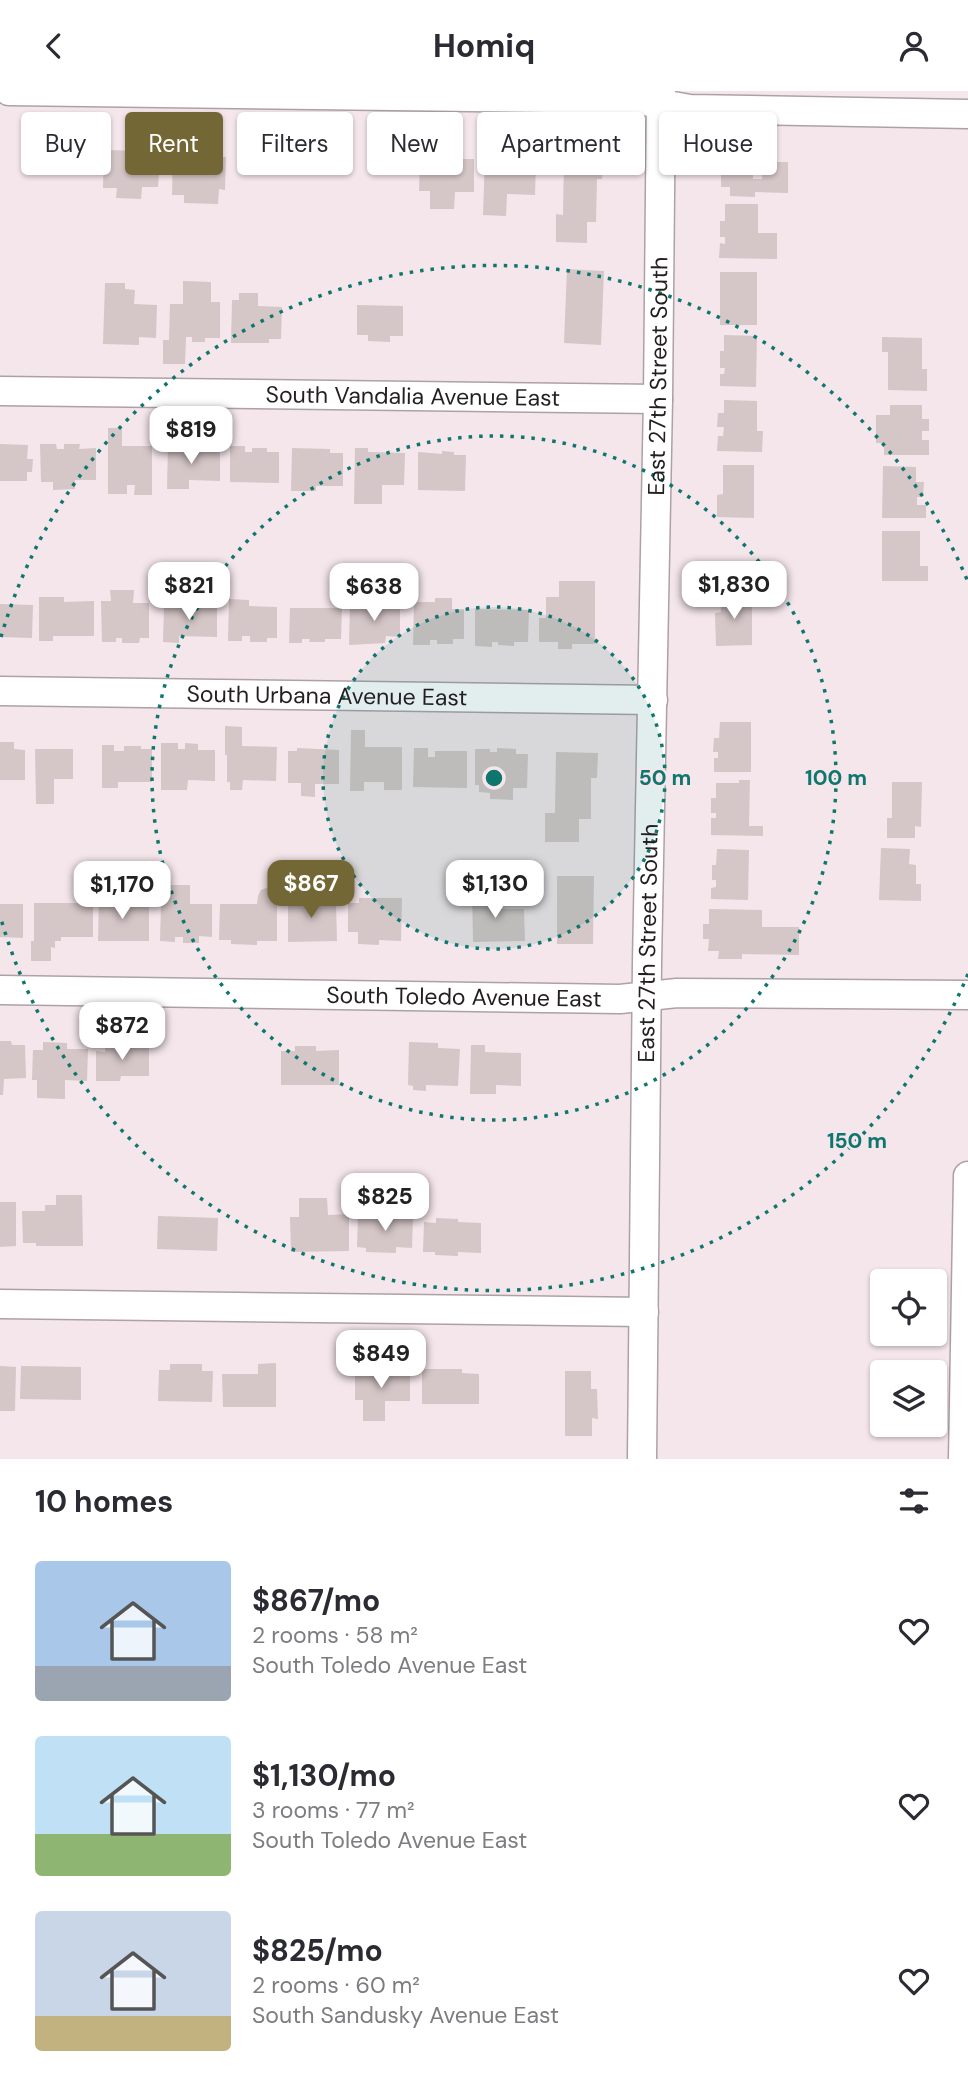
<!DOCTYPE html>
<html lang="en">
<head>
<meta charset="utf-8">
<style>
  :root { --surface:#fff; --page:#f7f7f7; --text:#2b2b33; --muted:#7c7c81; --accent:#736835 }
  body { margin:0; font-family:"DM Sans",sans-serif; background:var(--page); color:var(--text); height:100vh; display:flex; flex-direction:column; font-size:26px; white-space:nowrap }
  * { box-sizing:border-box; margin:0 }
  p { font-size:23px; color:var(--muted) }
  .icon { flex:none; width:38px; height:38px; fill:none; stroke:currentColor; stroke-width:2; stroke-linecap:round; stroke-linejoin:round }
  .map { position:relative; height:1368px; overflow:hidden }
  .details { display:flex; flex-direction:column; background:var(--surface); flex:1 }
  .details>* { flex:none }
  .banner { position:absolute; left:21px; top:21px; width:928px; height:63px; display:flex; gap:14px }
  .tools { position:absolute; left:870px; top:1178px; display:grid; gap:14px }
  .tools a { display:grid; place-items:center; width:77px; height:77px; border-radius:7px; background:var(--surface); box-shadow:0 2px 5px #0004; font-size:35px }
  .price { position:absolute; translate:-50% -60px; padding:0 16px; border-radius:14px; background:#fff; color:#222; font-size:23px; line-height:46px; filter:drop-shadow(0 2px 4px #0008) }
  .price::after { content:''; position:absolute; left:50%; top:42px; width:21px; height:16px; margin-left:-10px; background:inherit; clip-path:polygon(0 0,100% 0,50% 100%) }
  .price.active { background:var(--accent); color:#fff }
  ul { padding:0; list-style:none }
  li { display:flex; align-items:center; gap:21px; height:175px; padding:0 35px }
  li span { display:grid; place-items:center; flex:none; width:196px; height:140px; border-radius:7px; color:#555 }
  li>.icon { margin-inline-start:auto }
  span .icon { width:84px; height:84px; fill:#fffc; stroke-width:1 }
  li b { font-size:30px }
  h2 { display:flex; justify-content:space-between; align-items:center; height:84px; padding:0 35px; font-size:30px }
  .pill { padding:0 24px; border-radius:7px; background:var(--surface); box-shadow:0 2px 5px #0004; font-size:24px; line-height:63px }
  .pill.active { background:var(--accent); color:#fff }
  header { display:flex; justify-content:space-between; align-items:center; height:91px; padding:0 35px; background:var(--surface); font-size:32px; font-weight:700 }
  .map>svg:first-child { display:block }
</style>
</head>
<body>
<header><svg class="icon" aria-label="back" viewBox="0 0 24 24"><path d="M15 5l-7 7 7 7"/></svg>Homiq<svg class="icon" aria-label="person" viewBox="0 0 24 24"><circle cx="12" cy="8" r="4"/><path d="M4 21q1-7 8-7t8 7"/></svg></header>
<div class="map">
<svg width="968" height="1368" viewBox="0 0 968 1368">
  <rect width="100%" height="100%" fill="#f4e6eb"/>
  <path fill="#d5c6c7" d="M722,56h32l-1,32h9v-17h26v31l-33,-1v5l-25,-1v-9h-9v-14h-4v-11l5,1z
    M104,59l36,1v5l20,1 -2,30h-16l-1,12 -25,-1 1,-10h-14z
    M173,59l15,1v6h8l1,-7h14v7h15l-1,33 -6,-1 -1,15 -34,-1v-8h-12z
    M441,62h16v6h17v33h-19l-1,17h-24v-18h-11l1,-37h18v4h3z
    M510,63h13l-1,6 14,1 -1,34 -28,-1 -1,22 -23,-1 2,-60h15v6h10z
    M564,64l39,1 -1,23h-5l-1,43h-9v21l-31,-1v-28l7,1z
    M725,113h33v29h19v26l-58,-1 1,-15 5,1v-7h-5v-16h5z
    M567,178l37,2 -3,74 -37,-2z
    M720,181h37v53h-37z
    M183,190l28,1v20h9v36h-15v4h-13v-5h-6l-1,27h-22v-24h6l1,-36h13z
    M105,192h20v6l10,1 -1,14 23,1 -1,33 -17,-1v8l-36,-1z
    M239,202h19v13l24,1 -1,32h-12v4h-38l1,-43h7z
    M357,214l46,1v30h-13v6l-22,-1v-6h-11z
    M724,244l33,1 -1,51 -36,-1v-12h4l1,-6h-5v-17h4z
    M882,246l40,1v31h5v22l-39,-1v-38h-6z
    M724,309l33,1v30h6l-1,21 -45,-1 1,-15h5l1,-9h-7l1,-14h6z
    M890,314h32v14h7v12h-7v9h7v15h-45v-12h-8v-28h14z
    M108,337h14v18h30v49h-18l1,-10h-8v9h-19z
    M0,353l28,1 -1,14h6l-1,13h-5v9h-27z
    M40,353h16l1,5h7v-5h16l-1,5 17,-1v32h-21v9l-22,1v-8h-12z
    M168,353h16v7h7v-6h14v7h15v29l-31,-1v9h-22z
    M230,355h15v6h7v-4h15v4h12v31l-49,-1z
    M292,357l38,1v4h13v33h-27v5h-25z
    M355,357h13v4l37,1 -1,32h-22v19h-28z
    M442,360l12,1v3h12l-1,36 -47,-1v-38l24,2z
    M723,374h31v53l-37,-1v-22l6,-1z
    M883,375l33,1v15h8l-1,15h-6v8h9v13h-44z
    M882,440h38v35h8v15h-46z
    M559,490h36v63h-23v5h-14v-7h-19v-24h7v-21h13z
    M110,499h24l-1,13h16v35h-9l-1,5h-17v-5h-6v4h-14l-1,-41h10z
    M720,504h32v50l-36,1 -1,-33 6,-1z
    M39,506h25v5l30,-1v35h-41v5h-14z
    M435,507h17v11h12v30h-11v5h-16v-4h-7v5h-17l1,-43h21z
    M229,508l20,1v6l28,1v31h-10v4h-17v-6h-8v5h-14z
    M350,512l50,1v33l-14,-1 -1,7 -36,2z
    M0,513l33,1 -1,33 -32,-1z
    M164,514l53,1v31l-38,-1v7l-16,-1z
    M290,517h52l-1,31h-16v3h-16l1,-3h-8v4h-13z
    M475,518l54,1 -1,32h-14v4l-16,-1v-3h-6v5l-17,-1z
    M720,631h31v50h-37v-14h4v-6h-5l1,-14h5z
    M225,635l17,1v19l35,1 -1,34 -33,-1 -1,10h-12v-8h-3v-27h-2z
    M351,639h14v17h37v43h-18v-8h-20v9h-14z
    M0,651h14v7l11,1v30h-25z
    M161,652h17v6h7v-6l13,1v6h17v31l-27,-1 -1,10h-26z
    M102,654h12v6h10v-5h17v3h11v33h-34v6h-16z
    M297,657l42,2v34h-24v13l-14,-1v-13h-13v-32h9z
    M414,657h14v9h7v-6h32v37l-54,-1z
    M497,657l19,1v5h12l-1,34h-14v12l-23,-1v-6l-11,-1v-7h-4v-36h15v3h7z
    M35,658h38v30h-19v25h-18z
    M556,661l42,1 -1,25h-6v41h-12v23h-34v-29h10z
    M739,689h11l-1,46h14v10l-52,-1v-17h5v-5h-5v-15h5v-15h23z
    M892,691h30l-1,45 -6,-1v12h-28v-20h5z
    M881,757l29,1 -1,15 7,1v19h5v17l-42,-1z
    M717,758l32,1 -1,50 -37,-1v-11l5,-1v-7h-4v-15h4z
    M557,785h37l-1,68h-36z
    M164,794h26v19h22v33l-13,-1v7h-16v-6h-8v5l-15,-1 1,-37h3z
    M266,797l7,2 4,7v44h-20v4l-26,-1v-4h-12l1,-36h37l1,-8 3,-6z
    M494,798l1,20h29l1,32 -52,1 -1,-52z
    M288,803h24l1,10 23,-1 1,38 -49,1z
    M99,805h19l-1,9h32v36h-51z
    M359,807h43l-1,43 -22,-1v5l-21,-1v-12h-10v-29h11z
    M34,812h59v34h-32v4h-6v7l-4,-1v14h-20v-20h3z
    M0,813h23v34l-23,-1z
    M709,818l53,1v17h37v28l-57,-1v5h-24l1,-8h-11l1,-12h-6v-15h6z
    M0,950h11l1,4h13l1,33 -22,1 -1,16h-3z
    M115,950h12v4h22v31h-28l-1,5h-24v-30l9,1v-8l10,1z
    M43,951l24,1v6h21l-1,32 -22,-1v19l-28,-1v-18h-5l1,-30h10z
    M409,951l29,1v5l22,1 -2,37 -32,-1v6l-13,-1v-4l-5,-1z
    M471,954h14v7l36,1v33l-25,-1v9h-26z
    M295,955h21v5l23,-1v35h-58v-34h14z
    M56,1104h26l1,51h-47v-3h-13l-1,-32h23v-6h11z
    M299,1107h28l1,17 21,-1v37l-58,1 -1,-35h9z
    M0,1111h16v44l-16,1z
    M158,1125l60,2 -1,33 -60,-2z
    M358,1125l55,1 -1,31 -16,-1v6l-30,-1v-4l-9,-1z
    M436,1127l22,1v3l23,1v30l-23,-1v4l-23,-1v-3h-12l1,-30 12,1z
    M276,1272v44h-53l-1,-33h36v-10z
    M170,1273h32v7h11l-1,31 -54,-1 1,-31h11z
    M0,1275l16,1 -1,44h-15z
    M21,1275l60,1v33l-61,-1z
    M355,1277h55v33h-25v20h-22v-21h-8z
    M422,1278h40v4l17,1v30h-57z
    M565,1280h26v18h6l1,30 -6,-1v18h-27z"/>
  <g fill="none" stroke-linecap="round" stroke-linejoin="round">
    <defs>
      <g id="minor">
        <path d="M9,0l623,8 58,10 278,5"/>
        <path id="s1" d="M0,300l658,8"/>
        <path id="s2" d="M0,600l653,9"/>
        <path id="s3" d="M0,899l620,9 57,-6 291,2"/>
        <path d="M0,1213l644,8"/>
        <path id="s4" d="M642,1368l5,-496 11,-564 3,-308"/>
        <path d="M963,1368l5,-283"/>
      </g>
    </defs>
    <use href="#minor" stroke="#aea1a6" stroke-width="31"/>
    <use href="#minor" stroke="#fff" stroke-width="28"/>
  </g>
  <circle cx="494" cy="687" r="171" fill="#0f766e" fill-opacity=".12"/>
  <g fill="none" stroke="#0f766e" stroke-width="3.5" stroke-dasharray="3.5 7">
    <circle cx="494" cy="687" r="171"/>
    <circle cx="494" cy="687" r="342"/>
    <path d="M968 883A513 513 0 0 1 1 828M1 546A513 513 0 0 1 968 491"/>
  </g>
  <g text-anchor="middle" dominant-baseline="central" stroke-width="5" stroke-linejoin="round" paint-order="stroke">
    <g font-size="23" fill="#231e20" stroke="#f4e6eb">
      <text stroke="none"><textPath href="#s4" startOffset="1083">East 27th Street South</textPath></text>
      <text stroke="none"><textPath href="#s1" startOffset="413">South Vandalia Avenue East</textPath></text>
      <text stroke="none"><textPath href="#s2" startOffset="327">South Urbana Avenue East</textPath></text>
      <text stroke="none"><textPath href="#s4" startOffset="516">East 27th Street South</textPath></text>
      <text stroke="none"><textPath href="#s3" startOffset="464">South Toledo Avenue East</textPath></text>
    </g>
  </g>
  <circle cx="494" cy="687" r="10" fill="#0f766e" stroke="#f4e6eb" stroke-width="3.5"/>
  <g font-size="21" text-anchor="middle" font-weight="bold" fill="#0f766e" stroke="#f4e6eb" stroke-width="5" stroke-linejoin="round" paint-order="stroke">
    <text x="665" y="694">50 m</text>
    <text x="836" y="694">100 m</text>
    <text x="857" y="1057">150 m</text>
  </g>
</svg>
<div class="tools">
<a><svg class="icon" aria-label="locate" viewBox="0 0 24 24"><circle cx="12" cy="12" r="6"/><path d="M12 2v4M12 18v4M2 12h4M18 12h4"/></svg></a>
<a><svg class="icon" aria-label="layers" viewBox="0 0 24 24"><path d="M12 4l9 5-9 5-9-5zM3 14l9 5 9-5"/></svg></a>
</div>
<b class="price" style="left:191px;top:375px">$819</b>
<b class="price" style="left:734px;top:530px">$1,830</b>
<b class="price" style="left:189px;top:531px">$821</b>
<b class="price" style="left:374px;top:532px">$638</b>
<b class="price active" style="left:311px;top:829px">$867</b>
<b class="price" style="left:495px;top:829px">$1,130</b>
<b class="price" style="left:122px;top:830px">$1,170</b>
<b class="price" style="left:122px;top:971px">$872</b>
<b class="price" style="left:385px;top:1142px">$825</b>
<b class="price" style="left:381px;top:1299px">$849</b>
<div class="banner">
<a class="pill">Buy</a>
<a class="pill active">Rent</a>
<a class="pill">Filters</a>
<a class="pill">New</a>
<a class="pill">Apartment</a>
<a class="pill">House</a>
</div>
</div>
<section class="details">
<h2>10 homes<svg class="icon" aria-label="filters" viewBox="0 0 24 24"><path d="M4 7h16M4 17h16"/><circle cx="9" cy="7" r="2"/><circle cx="15" cy="17" r="2"/></svg></h2>
<ul>
<li><span style="background:linear-gradient(#a9c7e8 75%,#9aa5b1 0)"><svg class="icon" aria-label="home" viewBox="0 0 24 24"><path d="M3 11l9-7 9 7M6 9v11h12V9"/></svg></span><div><b>$867/mo</b><p>2 rooms · 58 m²</p><p>South Toledo Avenue East</p></div><svg class="icon" aria-label="heart" viewBox="0 0 24 24"><path d="M12 20l-8-8c-3-5 5-10 8-4 3-6 11-1 8 4z"/></svg></li>
<li><span style="background:linear-gradient(#bfe0f5 70%,#8fb573 0)"><svg class="icon" aria-label="home" viewBox="0 0 24 24"><path d="M3 11l9-7 9 7M6 9v11h12V9"/></svg></span><div><b>$1,130/mo</b><p>3 rooms · 77 m²</p><p>South Toledo Avenue East</p></div><svg class="icon" aria-label="heart" viewBox="0 0 24 24"><path d="M12 20l-8-8c-3-5 5-10 8-4 3-6 11-1 8 4z"/></svg></li>
<li><span style="background:linear-gradient(#c9d6e8 75%,#c2b280 0)"><svg class="icon" aria-label="home" viewBox="0 0 24 24"><path d="M3 11l9-7 9 7M6 9v11h12V9"/></svg></span><div><b>$825/mo</b><p>2 rooms · 60 m²</p><p>South Sandusky Avenue East</p></div><svg class="icon" aria-label="heart" viewBox="0 0 24 24"><path d="M12 20l-8-8c-3-5 5-10 8-4 3-6 11-1 8 4z"/></svg></li>
</ul>
</section>
</body>
</html>
